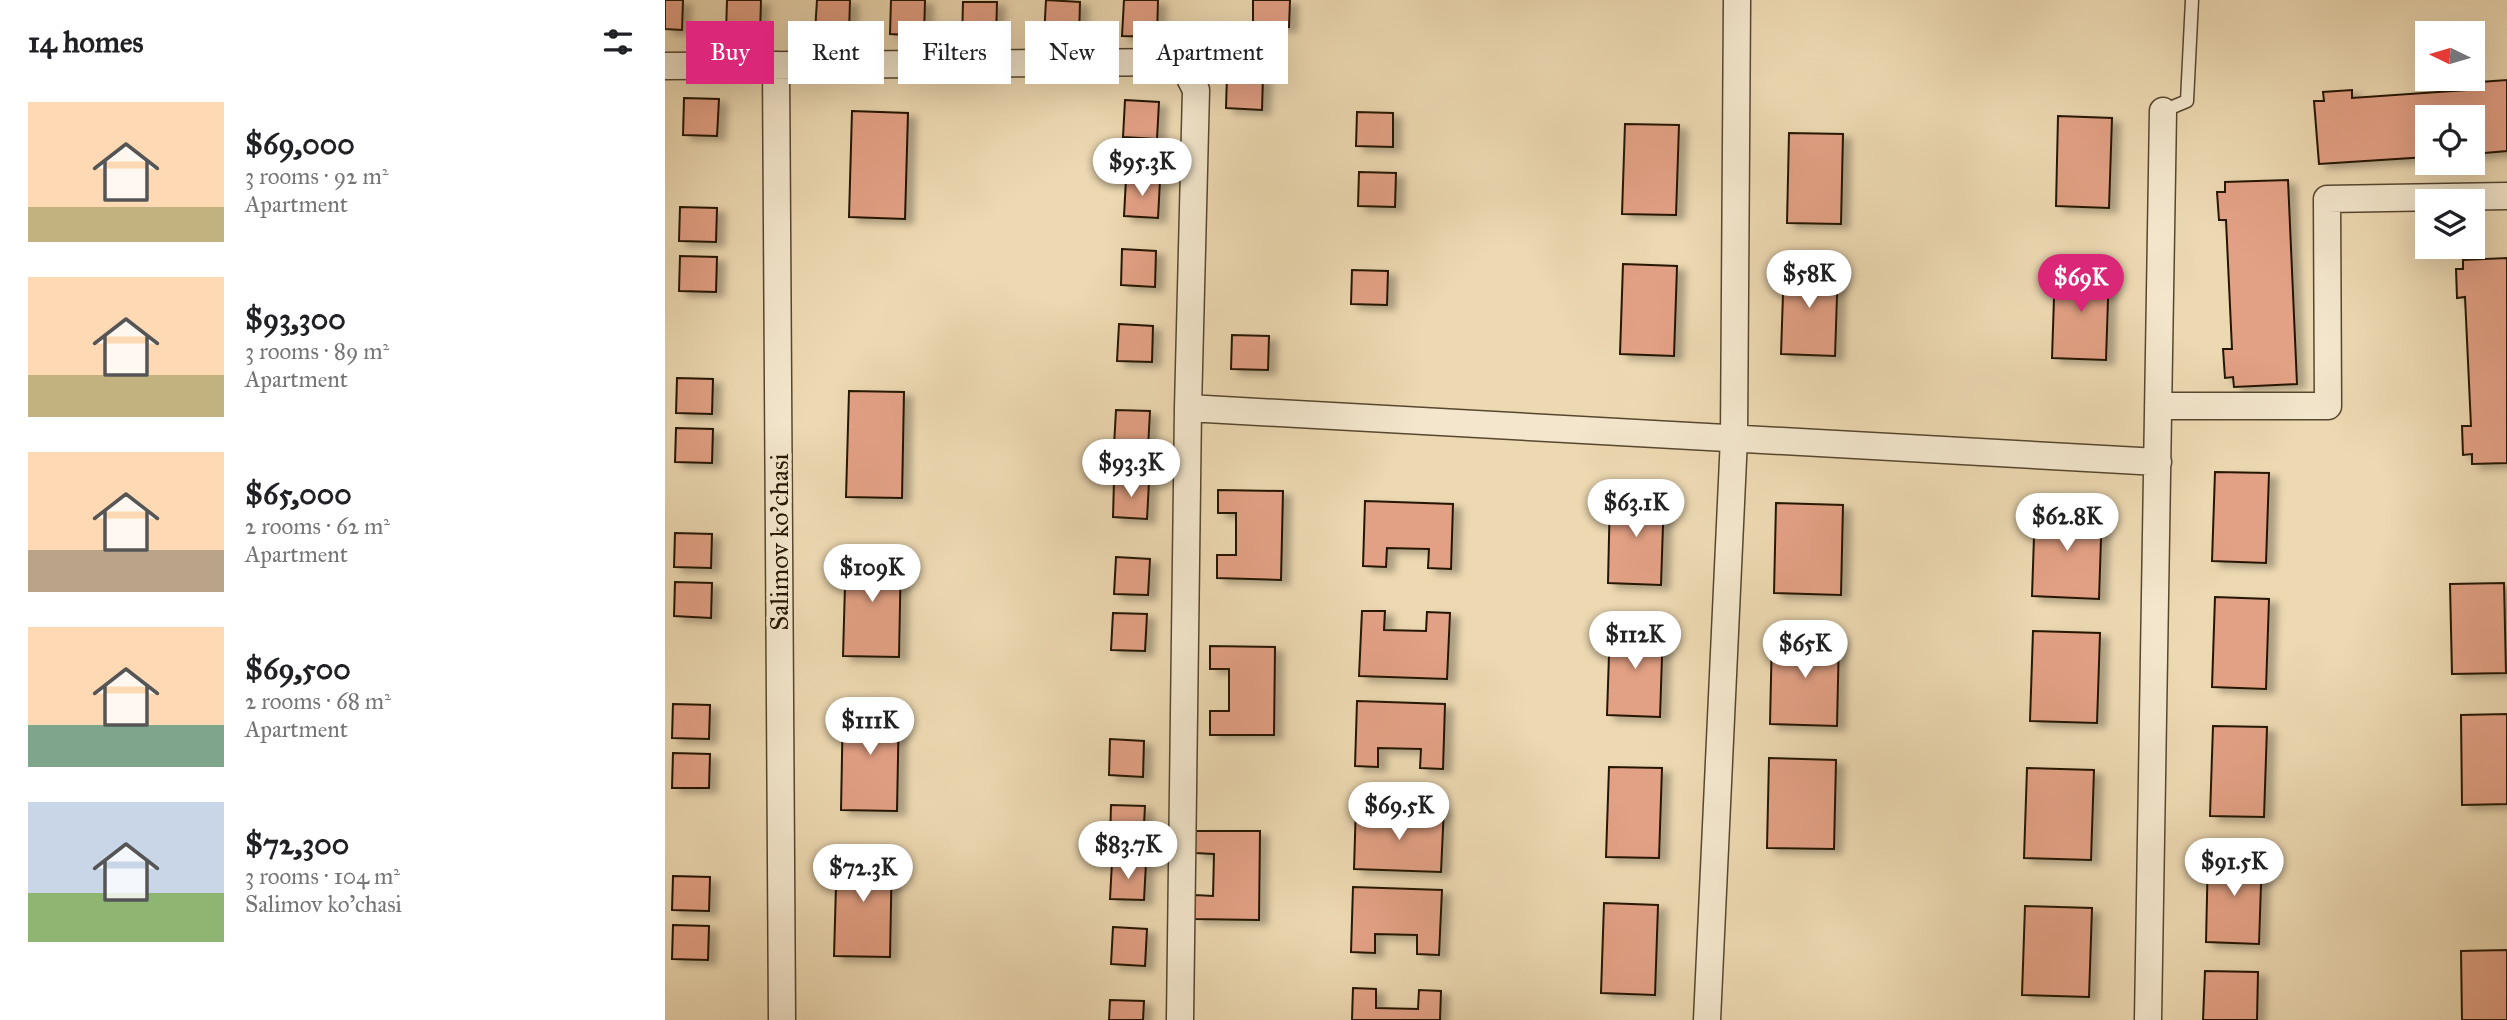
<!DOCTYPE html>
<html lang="en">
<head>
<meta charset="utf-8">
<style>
  :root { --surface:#fff; --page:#f6f6f6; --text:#202124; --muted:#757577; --accent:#db2777 }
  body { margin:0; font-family:"IM FELL Great Primer",serif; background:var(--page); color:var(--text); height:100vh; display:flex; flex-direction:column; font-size:26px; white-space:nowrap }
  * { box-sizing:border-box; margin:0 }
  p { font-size:23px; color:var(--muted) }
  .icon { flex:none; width:38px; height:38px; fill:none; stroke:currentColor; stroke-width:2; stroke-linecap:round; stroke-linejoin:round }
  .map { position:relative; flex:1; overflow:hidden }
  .details { display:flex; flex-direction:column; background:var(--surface); width:665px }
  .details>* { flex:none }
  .top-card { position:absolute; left:21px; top:21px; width:665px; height:63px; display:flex; gap:14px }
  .needle { width:46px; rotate:275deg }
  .fabs { position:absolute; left:1750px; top:21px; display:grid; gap:14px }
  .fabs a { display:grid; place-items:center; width:70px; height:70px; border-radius:0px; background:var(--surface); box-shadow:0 7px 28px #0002; font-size:35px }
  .price { position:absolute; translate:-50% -60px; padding:0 16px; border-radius:24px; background:#fff; color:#222; font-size:23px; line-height:46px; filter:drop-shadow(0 2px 4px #0008) }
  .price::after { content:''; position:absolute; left:50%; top:42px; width:21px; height:16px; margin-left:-10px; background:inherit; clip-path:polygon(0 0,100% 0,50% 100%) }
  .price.current { background:var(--accent); color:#fff }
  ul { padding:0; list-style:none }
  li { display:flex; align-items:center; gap:21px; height:175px; padding:0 28px }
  li span { display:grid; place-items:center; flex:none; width:196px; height:140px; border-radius:0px; color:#555 }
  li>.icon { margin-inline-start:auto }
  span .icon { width:84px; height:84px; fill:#fffc; stroke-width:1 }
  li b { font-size:30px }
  h2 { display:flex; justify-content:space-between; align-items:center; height:84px; padding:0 28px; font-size:30px }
  .chip { padding:0 24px; border-radius:0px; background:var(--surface); box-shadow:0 7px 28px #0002; font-size:24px; line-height:63px }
  .chip.current { background:var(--accent); color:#fff }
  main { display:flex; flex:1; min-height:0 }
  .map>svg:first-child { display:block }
</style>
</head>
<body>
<main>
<section class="details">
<h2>14 homes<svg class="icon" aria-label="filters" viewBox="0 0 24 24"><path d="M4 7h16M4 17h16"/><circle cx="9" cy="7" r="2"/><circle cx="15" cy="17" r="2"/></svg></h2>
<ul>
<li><span style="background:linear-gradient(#ffd9b3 75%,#c2b280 0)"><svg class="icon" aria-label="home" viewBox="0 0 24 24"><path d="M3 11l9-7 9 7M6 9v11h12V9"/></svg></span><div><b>$69,000</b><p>3 rooms · 92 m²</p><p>Apartment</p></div></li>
<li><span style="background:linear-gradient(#ffd9b3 70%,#c2b280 0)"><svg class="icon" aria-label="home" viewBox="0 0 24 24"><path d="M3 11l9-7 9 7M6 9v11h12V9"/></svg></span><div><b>$93,300</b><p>3 rooms · 89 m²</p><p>Apartment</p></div></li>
<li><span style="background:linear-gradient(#ffd9b3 70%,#b9a48a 0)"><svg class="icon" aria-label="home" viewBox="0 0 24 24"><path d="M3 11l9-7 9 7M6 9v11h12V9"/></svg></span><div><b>$65,000</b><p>2 rooms · 62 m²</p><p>Apartment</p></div></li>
<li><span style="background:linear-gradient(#ffd9b3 70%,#7fa58c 0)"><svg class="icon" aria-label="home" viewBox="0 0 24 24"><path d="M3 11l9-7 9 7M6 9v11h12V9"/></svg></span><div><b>$69,500</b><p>2 rooms · 68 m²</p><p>Apartment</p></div></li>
<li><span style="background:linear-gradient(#c9d6e8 65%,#8fb573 0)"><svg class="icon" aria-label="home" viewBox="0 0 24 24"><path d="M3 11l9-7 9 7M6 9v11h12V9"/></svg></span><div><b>$72,300</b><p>3 rooms · 104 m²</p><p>Salimov ko'chasi</p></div></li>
</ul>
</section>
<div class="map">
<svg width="1842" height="1020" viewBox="0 0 1842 1020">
  <defs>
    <filter id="shadow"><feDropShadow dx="8" dy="4.5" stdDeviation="3.5" flood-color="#0004"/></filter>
  </defs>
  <rect width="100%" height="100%" fill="#ecd8b1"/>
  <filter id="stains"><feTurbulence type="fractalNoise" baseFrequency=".00286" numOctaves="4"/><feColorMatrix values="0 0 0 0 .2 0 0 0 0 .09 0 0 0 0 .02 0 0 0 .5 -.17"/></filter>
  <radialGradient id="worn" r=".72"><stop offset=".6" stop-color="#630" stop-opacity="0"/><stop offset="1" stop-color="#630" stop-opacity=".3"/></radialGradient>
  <path fill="#e2a084" stroke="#251704" stroke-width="2" filter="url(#shadow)" d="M0,0h18l-1,30 -17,-1z
    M62,0h34l-1,34 -34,-1z
    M152,0h33l-1,33 -34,-1z
    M226,0h34l-1,36 -34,-2z
    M381,0l34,2 -1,36 -35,-1z
    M459,0h34l-1,37 -35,-1z
    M588,0h37l-1,27h-36z
    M298,2h34l-1,37 -34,-1z
    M562,74l36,2 -1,34 -36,-2z
    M1842,80v71l-34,3v-37h-46v40l-108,7 -5,-63h10l-1,-9 29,-2v8l129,-9 -1,-7z
    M19,98l35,1 -2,37 -34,-1z
    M460,100l34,2 -2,37 -34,-2z
    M187,111l56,2 -3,106 -56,-2z
    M692,112l36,1v34l-37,-1z
    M1393,116l54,2 -3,90 -53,-2z
    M960,124l54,1 -3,90 -54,-1z
    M1124,133l54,1 -2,90 -54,-1z
    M694,172l37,1 -1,34 -37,-1z
    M461,179l34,2 -2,37 -34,-2z
    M1623,180l9,204 -63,3 -1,-10 -8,1 -2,-29h9l-6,-129h-7l-2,-28h8v-10z
    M15,207l37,1 -1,34 -37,-1z
    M457,249l34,2 -1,36 -34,-2z
    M15,256l37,1 -1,35 -37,-1z
    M1842,258v205l-35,1v-10l-9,1 -1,-29h9l-6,-129 -8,1 -1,-29h7v-9z
    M958,264l54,2 -3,90 -54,-2z
    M1119,264l54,2 -3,90 -54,-2z
    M1390,268l54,1 -3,91 -54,-2z
    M687,270l36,1 -1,34 -36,-1z
    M454,324l34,2 -1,36 -35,-1z
    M567,335l37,1 -1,34 -37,-1z
    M12,378l36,1 -1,35 -36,-1z
    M184,391l55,1 -2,106 -56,-1z
    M451,410l34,1 -2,37 -34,-2z
    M11,428l37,1 -1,34 -37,-1z
    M1550,472l54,1 -3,90 -54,-2z
    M449,480l35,2 -2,37 -34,-2z
    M553,490l65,1 -2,89 -64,-2v-23h19v-42h-18z
    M945,493l54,2 -3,90 -53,-2z
    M700,501l88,3 -2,65 -23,-1 1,-19 -42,-1 -1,19 -23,-1z
    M1111,503l67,2 -2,90 -67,-2z
    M1370,507l67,2 -3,90 -67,-3z
    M10,533l37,1 -1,34 -37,-1z
    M181,550l55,1 -2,106 -56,-1z
    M451,557l34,2 -2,36 -34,-1z
    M10,582l37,1 -1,35 -37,-2z
    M1839,583l2,90 -54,1 -2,-90z
    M1550,597l54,2 -3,90 -54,-2z
    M697,611h23l-1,19 42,1 1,-19 23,1 -3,66 -88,-3z
    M448,613l34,1 -2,37 -34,-1z
    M945,625l53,2 -3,90 -53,-2z
    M1368,631l67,2 -3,90 -67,-2z
    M1107,634l67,2 -2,90 -67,-2z
    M545,646l65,1 -1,88h-64v-24h19v-42h-19z
    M692,701l88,3 -2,65 -23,-1 1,-19 -43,-1v19l-23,-1z
    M178,703l56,2 -2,106 -56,-1z
    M8,704l37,1 -1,34 -37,-1z
    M1842,714v90l-45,1 -1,-90z
    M1548,726l54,1 -3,90 -54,-1z
    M445,739l34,2 -1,36 -34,-2z
    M8,753l37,1 -1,34h-37z
    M1104,758l67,2 -2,89 -67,-1z
    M944,767l53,1 -3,90 -53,-1z
    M1362,768l67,2 -3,90 -67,-2z
    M691,804l23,1 -1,18 42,2 1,-19 23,1 -3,65 -87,-3z
    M446,805l34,1 -2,37 -33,-2z
    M530,831h65l-1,89 -65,-1 1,-24 18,1 1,-42 -19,-1z
    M172,850l55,1 -2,106 -56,-1z
    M1543,852l54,2 -3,90 -53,-2z
    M447,862l34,1 -2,37 -34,-1z
    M8,876l37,1 -1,34 -37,-1z
    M688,887l89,3 -3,65 -22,-1v-19l-42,-1v19l-24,-1z
    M939,903l54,2 -3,90 -54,-2z
    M1360,906l67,2 -3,89 -67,-2z
    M8,925l36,1 -1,34 -36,-1z
    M448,927l34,2 -2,37 -34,-2z
    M1842,950v70h-45l-1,-69z
    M1540,971l53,1 -1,48h-54z
    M688,988l23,1v19l42,1 1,-19 22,1 -1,29h-88z
    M445,1000l34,1 -1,19h-34z"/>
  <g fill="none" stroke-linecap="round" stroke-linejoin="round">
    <defs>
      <path id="lane" d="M1498,111l24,-10 5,-101"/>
      <path id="street" d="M111,65l6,955
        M0,66l517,-4 14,28 -8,318 -8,612
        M1493,406h170l-1,-207 180,-3
        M523,408l970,54
        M1042,1020l27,-582 3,-438
        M1483,1020l15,-909"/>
    </defs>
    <use href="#lane" stroke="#57472f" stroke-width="15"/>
    <use href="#street" stroke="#57472f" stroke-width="29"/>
    <use href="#lane" stroke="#f3e6cc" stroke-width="12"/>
    <use href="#street" stroke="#f3e6cc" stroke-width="26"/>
  </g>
  <g text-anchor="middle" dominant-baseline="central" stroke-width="7" stroke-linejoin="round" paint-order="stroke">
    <g font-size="26" fill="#251704" stroke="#f3e6cc">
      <text transform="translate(114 542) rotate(-90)">Salimov ko'chasi</text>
    </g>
  </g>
  <rect width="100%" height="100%" filter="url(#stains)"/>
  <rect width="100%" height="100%" fill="url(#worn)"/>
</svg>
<div class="fabs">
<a><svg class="needle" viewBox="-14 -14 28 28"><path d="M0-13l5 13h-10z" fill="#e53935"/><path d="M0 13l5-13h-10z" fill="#757577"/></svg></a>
<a><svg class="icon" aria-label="locate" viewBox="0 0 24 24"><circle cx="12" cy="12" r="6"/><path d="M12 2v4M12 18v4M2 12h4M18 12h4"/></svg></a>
<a><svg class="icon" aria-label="layers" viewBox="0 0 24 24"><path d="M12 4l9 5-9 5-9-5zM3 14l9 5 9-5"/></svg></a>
</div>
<b class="price" style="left:477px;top:198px">$95.3K</b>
<b class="price" style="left:1144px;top:310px">$58K</b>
<b class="price current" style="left:1416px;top:314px">$69K</b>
<b class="price" style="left:466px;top:499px">$93.3K</b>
<b class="price" style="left:971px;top:539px">$63.1K</b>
<b class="price" style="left:1402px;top:553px">$62.8K</b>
<b class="price" style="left:207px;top:604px">$109K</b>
<b class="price" style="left:970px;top:671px">$112K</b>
<b class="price" style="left:1140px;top:680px">$65K</b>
<b class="price" style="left:205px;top:757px">$111K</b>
<b class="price" style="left:734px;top:842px">$69.5K</b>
<b class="price" style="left:463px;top:881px">$83.7K</b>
<b class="price" style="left:1569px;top:898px">$91.5K</b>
<b class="price" style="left:198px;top:904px">$72.3K</b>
<div class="top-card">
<a class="chip current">Buy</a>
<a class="chip">Rent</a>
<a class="chip">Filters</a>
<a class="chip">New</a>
<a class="chip">Apartment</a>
</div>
</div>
</main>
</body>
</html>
